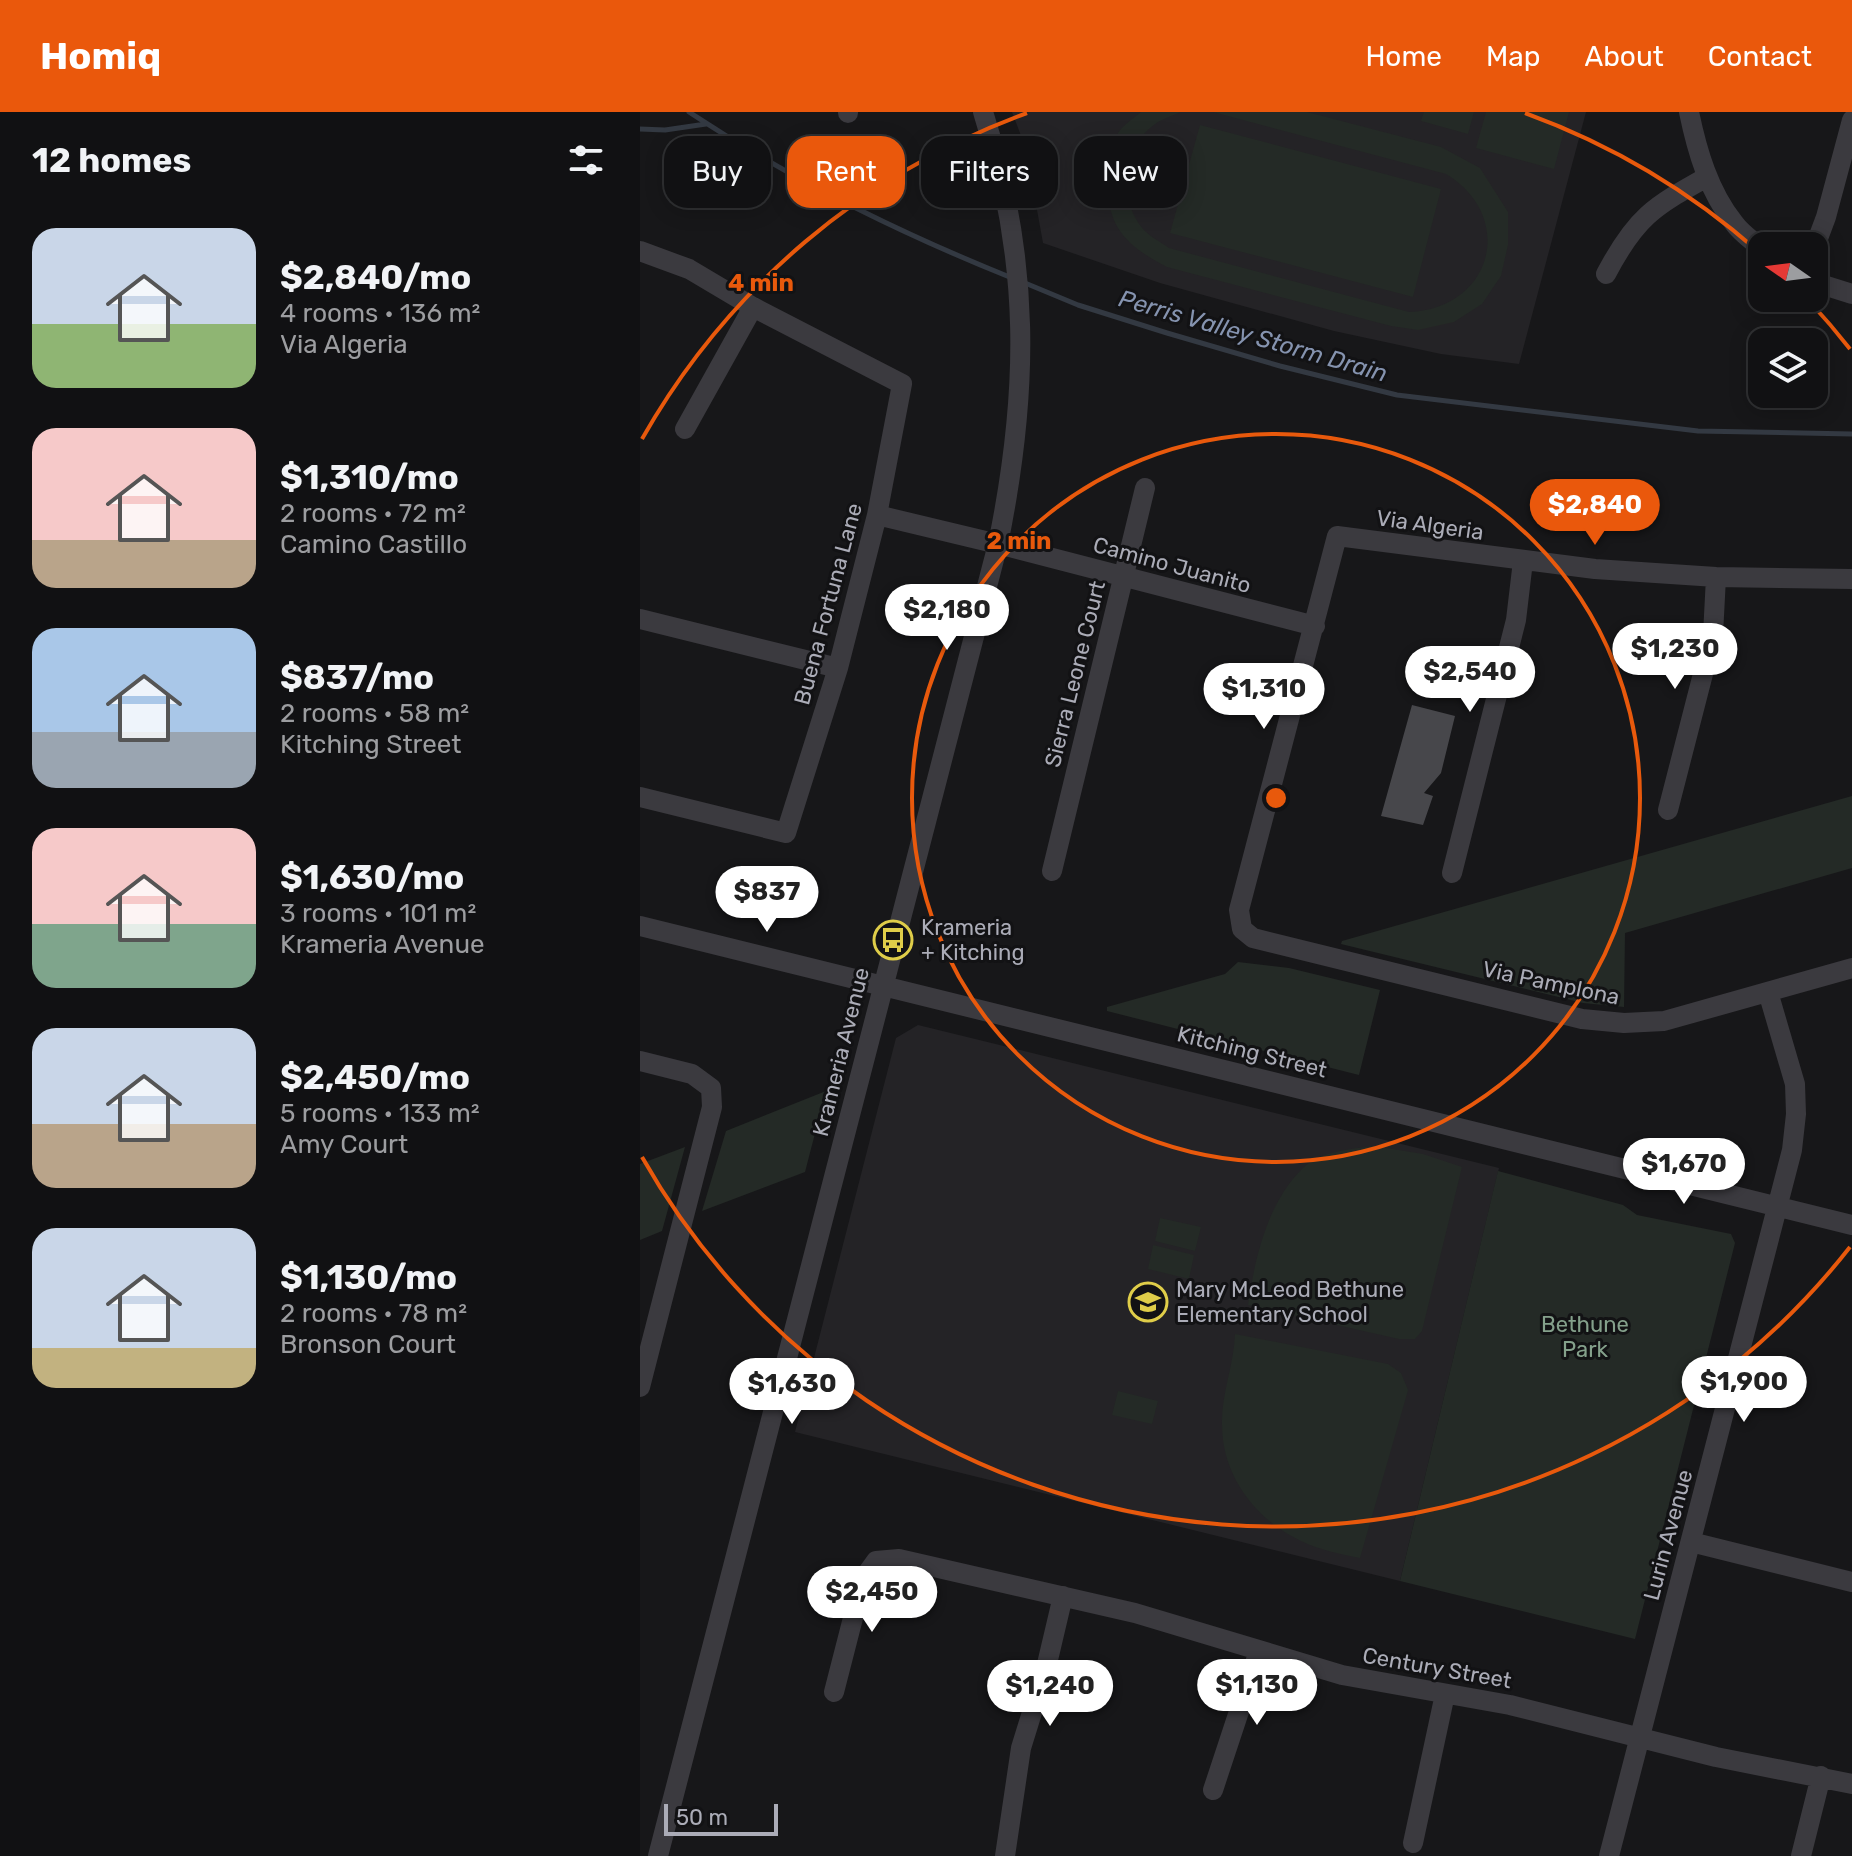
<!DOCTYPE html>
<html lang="en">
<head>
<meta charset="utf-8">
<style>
  :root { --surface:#111113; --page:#1a1a1c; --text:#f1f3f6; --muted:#9c9da0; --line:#303133; --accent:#ea580c }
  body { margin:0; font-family:Rubik,sans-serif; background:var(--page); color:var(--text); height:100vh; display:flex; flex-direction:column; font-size:30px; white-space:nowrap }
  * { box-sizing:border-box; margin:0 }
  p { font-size:26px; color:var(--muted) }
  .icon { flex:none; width:44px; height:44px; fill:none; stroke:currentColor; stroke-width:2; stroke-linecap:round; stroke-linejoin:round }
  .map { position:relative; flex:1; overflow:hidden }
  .details { display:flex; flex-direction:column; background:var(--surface); width:640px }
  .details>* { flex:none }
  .hud { position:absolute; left:24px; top:24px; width:760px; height:72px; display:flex; gap:16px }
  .needle { width:52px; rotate:284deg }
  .fabs { position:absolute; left:1108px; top:120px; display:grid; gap:16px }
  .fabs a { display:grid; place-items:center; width:80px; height:80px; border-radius:16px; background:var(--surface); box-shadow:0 4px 20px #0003,0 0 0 2px var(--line); font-size:40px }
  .scale { position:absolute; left:24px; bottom:20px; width:114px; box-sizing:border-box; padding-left:8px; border:4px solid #abacb7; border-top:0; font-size:22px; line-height:28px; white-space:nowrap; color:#abacb7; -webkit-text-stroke:6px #121214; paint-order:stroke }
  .price { position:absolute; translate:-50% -68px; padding:0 18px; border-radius:28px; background:#fff; color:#222; font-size:26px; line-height:52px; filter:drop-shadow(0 2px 4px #0008) }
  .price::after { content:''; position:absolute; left:50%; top:48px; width:24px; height:18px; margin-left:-12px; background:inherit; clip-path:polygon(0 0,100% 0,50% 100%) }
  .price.selected { background:var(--accent); color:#fff }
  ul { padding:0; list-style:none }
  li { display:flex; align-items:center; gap:24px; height:200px; padding:0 32px }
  li span { display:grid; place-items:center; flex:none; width:224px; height:160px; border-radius:24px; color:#555 }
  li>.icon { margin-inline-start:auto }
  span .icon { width:96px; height:96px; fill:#fffc; stroke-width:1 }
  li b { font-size:34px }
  h2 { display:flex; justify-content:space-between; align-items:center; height:96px; padding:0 32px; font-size:34px }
  .chip { padding:0 28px; border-radius:24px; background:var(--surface); box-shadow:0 4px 20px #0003,0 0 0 2px var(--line); font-size:28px; line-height:72px }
  .chip.selected { background:var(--accent); color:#fff }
  header { display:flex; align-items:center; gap:48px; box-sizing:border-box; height:112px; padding:0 40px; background:var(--accent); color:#fff }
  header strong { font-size:38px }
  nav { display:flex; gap:44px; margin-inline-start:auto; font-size:28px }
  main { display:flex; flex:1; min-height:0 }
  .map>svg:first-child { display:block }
</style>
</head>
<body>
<header>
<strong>Homiq</strong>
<nav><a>Home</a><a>Map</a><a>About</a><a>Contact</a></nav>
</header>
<main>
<section class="details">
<h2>12 homes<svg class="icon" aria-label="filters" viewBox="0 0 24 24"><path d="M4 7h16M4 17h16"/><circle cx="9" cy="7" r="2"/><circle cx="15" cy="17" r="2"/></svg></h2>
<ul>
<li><span style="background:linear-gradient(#c9d6e8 60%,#8fb573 0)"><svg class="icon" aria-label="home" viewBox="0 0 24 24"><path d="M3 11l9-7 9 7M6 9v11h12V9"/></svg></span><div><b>$2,840/mo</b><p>4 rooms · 136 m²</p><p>Via Algeria</p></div></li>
<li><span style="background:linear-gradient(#f6c9c9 70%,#b9a48a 0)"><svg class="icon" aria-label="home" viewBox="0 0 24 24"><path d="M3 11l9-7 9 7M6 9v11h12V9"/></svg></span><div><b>$1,310/mo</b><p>2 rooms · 72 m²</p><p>Camino Castillo</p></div></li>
<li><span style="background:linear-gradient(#a9c7e8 65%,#9aa5b1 0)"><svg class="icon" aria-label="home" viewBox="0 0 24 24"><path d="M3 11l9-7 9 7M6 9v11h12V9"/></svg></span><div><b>$837/mo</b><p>2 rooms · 58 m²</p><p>Kitching Street</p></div></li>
<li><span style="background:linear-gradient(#f6c9c9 60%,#7fa58c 0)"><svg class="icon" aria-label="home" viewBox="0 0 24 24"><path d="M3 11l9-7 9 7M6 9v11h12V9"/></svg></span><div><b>$1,630/mo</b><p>3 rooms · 101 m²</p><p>Krameria Avenue</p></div></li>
<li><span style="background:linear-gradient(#c9d6e8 60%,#b9a48a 0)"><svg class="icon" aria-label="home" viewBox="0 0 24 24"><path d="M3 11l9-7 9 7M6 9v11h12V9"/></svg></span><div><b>$2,450/mo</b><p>5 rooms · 133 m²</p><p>Amy Court</p></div></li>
<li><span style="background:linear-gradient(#c9d6e8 75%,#c2b280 0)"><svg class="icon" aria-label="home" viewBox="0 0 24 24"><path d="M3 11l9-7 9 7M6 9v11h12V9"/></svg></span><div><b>$1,130/mo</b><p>2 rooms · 78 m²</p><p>Bronson Court</p></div></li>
</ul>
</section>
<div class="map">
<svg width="1212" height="1744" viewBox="0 0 1212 1744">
  <rect width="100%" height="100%" fill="#171719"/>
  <path fill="#242326" d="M372,0h574l-67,252 -78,-10 -107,-23 -174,-48 -117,-40 -17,-94z
    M278,913l581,143 -99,413 -605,-149 101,-394z"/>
  <path fill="#242a26" d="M501,0h40c-7,3 -16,6 -23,10 -36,23 -42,75 -15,107 7,8 18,13 26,19l240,64c83,-3 108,-95 37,-138l-233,-62h94l134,35 39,21 28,44v33l-7,31 -19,28 -28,18 -36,8 -27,-4 -224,-59c-45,-23 -64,-45 -58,-98 1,-11 3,-26 9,-36 5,-8 16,-15 23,-21z
    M784,0h50l-6,22 -47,-13z
    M846,0h83l-15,57 -78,-21z
    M560,13l241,64 -28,108 -243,-64z
    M1212,684v72l-227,65 -1,74 -41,-4 -242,-59 1,-3z
    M598,850l51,6 91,22 -21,85 -252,-64v-4l118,-33z
    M186,979l-21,81 -103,39 24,-80z
    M734,1034l49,8 39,13 -40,164 -7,8h-16l-151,-34c7,-47 19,-102 55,-137 18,-17 48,-19 71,-22z
    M45,1035l-23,84 -22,9v-76z
    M858,1059l125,34 14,10 94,19 4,9 -100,396 -235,-58z
    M520,1106l41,9 -6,24 -40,-10z
    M513,1133l41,10 -5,24 -41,-10z
    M595,1222l153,30 13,9 7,17 -48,168c-20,-4 -40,-8 -59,-17 -45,-21 -79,-65 -79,-116 -1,-31 12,-60 13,-91z
    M478,1279l40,10 -6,23 -40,-9z"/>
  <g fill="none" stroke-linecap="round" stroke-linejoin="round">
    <path stroke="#333942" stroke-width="5" d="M49,0c101,67 211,121 323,166
      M0,17l25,1 41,-6
      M385,171l53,22 89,28 113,33 117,29 301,36 154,3"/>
  </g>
  <path fill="#47474b" d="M772,593l43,11 -14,57 -17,20 9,3 -10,29 -42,-9z"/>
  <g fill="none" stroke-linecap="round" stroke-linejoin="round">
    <path stroke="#3b3a3f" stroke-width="20" d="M208,0v1
      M1049,0c8,39 20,80 45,111 7,10 19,18 28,26
      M1174,137l12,-32 26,-97
      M0,139l49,18 64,38 149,77 -25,131 -39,153 -52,165 -146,-36
      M966,162c30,-57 47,-67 101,-97
      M1174,170l38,12
      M45,317l68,-122
      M237,403l121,29 317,82
      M1212,467l-136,-2 -121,-8 -258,-33 -98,374 3,19 11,9 329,81 42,4 40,-2 188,-53
      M0,507l198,49
      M1028,698l45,-175 3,-58
      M412,759l93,-383
      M812,761l64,-253 7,-59
      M0,814l1212,299
      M0,949l52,13 19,14 1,19 -72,280
      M1051,1430l161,40
      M194,1580l29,-113 13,-18 23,-2 236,54 207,62 168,30 206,52 136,27
      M573,1678l46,-139
      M773,1731l32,-149
      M18,1744l340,-1312c31,-152 33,-283 -15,-432
      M365,1744l16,-108 26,-84 16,-68
      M969,1744l183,-706 4,-36 -1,-30 -27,-92
      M1161,1744l20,-80"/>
  </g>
  <g fill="none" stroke="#e8590c" stroke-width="4">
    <circle cx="636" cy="686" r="364"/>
    <path d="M1210 1135A729 729 0 0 1 2 1045M2 327A729 729 0 0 1 387 1M885 1A729 729 0 0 1 1119 140M1169 189A729 729 0 0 1 1210 237"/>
  </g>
  <defs>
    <symbol id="bus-ring" viewBox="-11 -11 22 22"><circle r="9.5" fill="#121214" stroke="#dfcd49" stroke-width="1.5"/><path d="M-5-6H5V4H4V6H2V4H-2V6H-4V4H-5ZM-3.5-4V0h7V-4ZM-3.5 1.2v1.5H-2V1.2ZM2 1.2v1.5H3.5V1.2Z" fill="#dfcd49"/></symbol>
    <symbol id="school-ring" viewBox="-11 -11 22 22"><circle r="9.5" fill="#121214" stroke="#dfcd49" stroke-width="1.5"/><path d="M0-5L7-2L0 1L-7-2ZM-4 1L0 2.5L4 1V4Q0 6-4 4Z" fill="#dfcd49"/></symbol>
  </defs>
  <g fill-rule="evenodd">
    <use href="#bus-ring" x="231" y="806" width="44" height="44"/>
    <use href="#school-ring" x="486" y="1168" width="44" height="44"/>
  </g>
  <g text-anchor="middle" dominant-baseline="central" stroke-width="6" stroke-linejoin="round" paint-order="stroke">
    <g font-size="22" fill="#abacb7" stroke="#121214">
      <text transform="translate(790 413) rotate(8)">Via Algeria</text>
      <text transform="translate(532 453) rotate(15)">Camino Juanito</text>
      <text transform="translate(188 492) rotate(-75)">Buena Fortuna Lane</text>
      <text transform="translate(435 562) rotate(-76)">Sierra Leone Court</text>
      <text transform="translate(911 871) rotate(12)">Via Pamplona</text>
      <text transform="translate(201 940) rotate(-76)">Krameria Avenue</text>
      <text transform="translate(612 940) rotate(14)">Kitching Street</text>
      <text transform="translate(1028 1423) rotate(-75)">Lurin Avenue</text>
      <text transform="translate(797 1556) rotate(10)">Century Street</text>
    </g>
    <g font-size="22" fill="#abacb7" stroke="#121214" text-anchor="start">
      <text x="281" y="815">Krameria<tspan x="281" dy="25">+ Kitching</tspan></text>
      <text x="536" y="1177">Mary McLeod Bethune<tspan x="536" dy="25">Elementary School</tspan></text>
    </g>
    <g font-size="22" fill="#84a08b" stroke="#121214">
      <text x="945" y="1212">Bethune<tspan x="945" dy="25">Park</tspan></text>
    </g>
    <g font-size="24" font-style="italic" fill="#8593af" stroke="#121214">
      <text transform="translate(613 224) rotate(16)">Perris Valley Storm Drain</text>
    </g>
  </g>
  <circle cx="636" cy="686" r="12" fill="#e8590c" stroke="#121214" stroke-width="4"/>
  <g font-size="24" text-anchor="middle" font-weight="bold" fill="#e8590c" stroke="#121214" stroke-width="6" stroke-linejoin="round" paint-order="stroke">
    <text x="121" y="179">4 min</text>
    <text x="379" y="437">2 min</text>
  </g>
</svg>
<div class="fabs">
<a><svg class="needle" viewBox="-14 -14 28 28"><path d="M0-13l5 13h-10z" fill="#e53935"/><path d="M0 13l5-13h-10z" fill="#9c9da0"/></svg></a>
<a><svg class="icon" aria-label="layers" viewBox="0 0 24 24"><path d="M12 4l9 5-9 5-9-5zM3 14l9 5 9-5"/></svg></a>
</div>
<div class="scale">50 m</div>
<b class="price selected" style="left:955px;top:435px">$2,840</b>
<b class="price" style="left:307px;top:540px">$2,180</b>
<b class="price" style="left:1035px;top:579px">$1,230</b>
<b class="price" style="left:830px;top:602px">$2,540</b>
<b class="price" style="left:624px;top:619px">$1,310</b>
<b class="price" style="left:127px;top:822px">$837</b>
<b class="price" style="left:1044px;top:1094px">$1,670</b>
<b class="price" style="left:1104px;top:1312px">$1,900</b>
<b class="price" style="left:152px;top:1314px">$1,630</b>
<b class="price" style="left:232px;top:1522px">$2,450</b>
<b class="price" style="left:617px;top:1615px">$1,130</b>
<b class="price" style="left:410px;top:1616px">$1,240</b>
<div class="hud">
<a class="chip">Buy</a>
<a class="chip selected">Rent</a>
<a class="chip">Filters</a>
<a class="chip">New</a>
</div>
</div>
</main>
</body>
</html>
